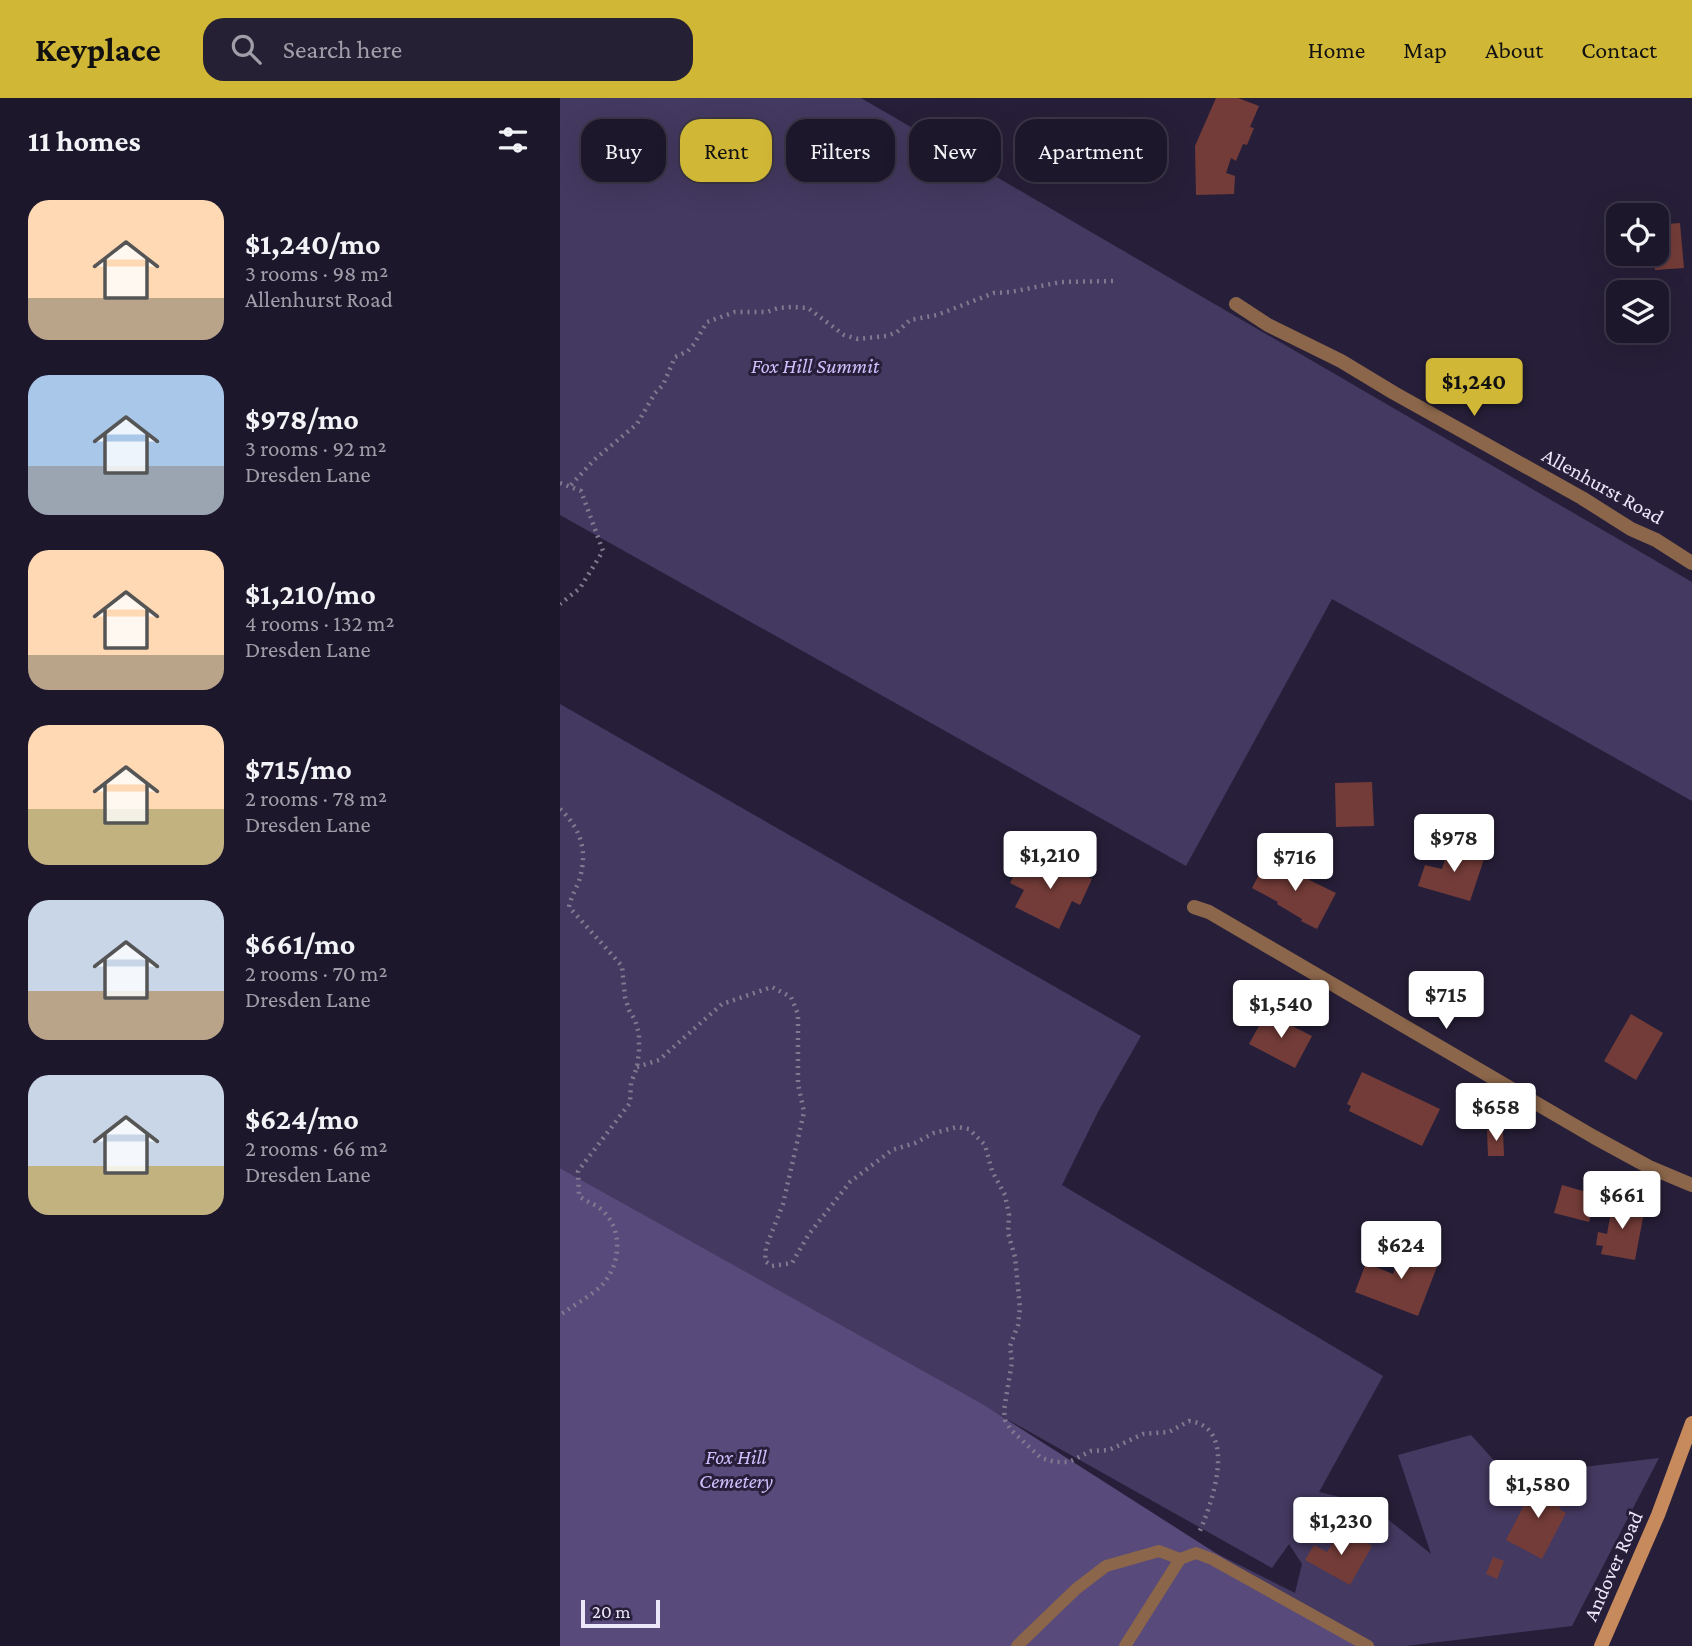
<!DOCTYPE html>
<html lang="en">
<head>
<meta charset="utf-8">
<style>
  :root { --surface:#1d172b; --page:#252033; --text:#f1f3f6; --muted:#a09fa9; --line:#3b3647; --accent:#d1b736 }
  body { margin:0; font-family:"Crimson Pro",serif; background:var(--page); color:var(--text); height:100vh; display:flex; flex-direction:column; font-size:26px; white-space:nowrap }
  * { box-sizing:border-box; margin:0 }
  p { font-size:23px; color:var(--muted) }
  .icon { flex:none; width:38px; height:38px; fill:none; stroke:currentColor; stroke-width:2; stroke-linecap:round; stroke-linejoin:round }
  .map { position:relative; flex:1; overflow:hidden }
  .side { display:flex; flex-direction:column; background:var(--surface); width:560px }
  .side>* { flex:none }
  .banner { position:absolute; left:21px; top:21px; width:665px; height:63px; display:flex; gap:14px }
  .buttons { position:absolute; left:1046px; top:105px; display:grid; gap:14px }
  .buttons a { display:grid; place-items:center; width:63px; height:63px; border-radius:14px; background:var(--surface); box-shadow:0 7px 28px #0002,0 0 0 2px var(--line); font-size:35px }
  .scale { position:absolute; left:21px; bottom:18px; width:79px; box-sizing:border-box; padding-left:7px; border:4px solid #ebe7f9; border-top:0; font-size:19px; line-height:24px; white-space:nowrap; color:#ebe7f9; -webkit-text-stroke:5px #271f39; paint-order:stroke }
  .price { position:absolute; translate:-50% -60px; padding:0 16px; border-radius:7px; background:#fff; color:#222; font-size:23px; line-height:46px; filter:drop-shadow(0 2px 4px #0008) }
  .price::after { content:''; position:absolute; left:50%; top:42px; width:21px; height:16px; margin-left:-10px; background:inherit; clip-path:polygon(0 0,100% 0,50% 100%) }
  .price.on { background:var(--accent); color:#111 }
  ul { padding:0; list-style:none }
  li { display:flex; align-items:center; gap:21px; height:175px; padding:0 28px }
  li span { display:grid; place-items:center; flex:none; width:196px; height:140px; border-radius:21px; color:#555 }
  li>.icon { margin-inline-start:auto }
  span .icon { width:84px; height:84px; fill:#fffc; stroke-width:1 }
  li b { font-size:30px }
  h2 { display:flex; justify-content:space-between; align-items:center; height:84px; padding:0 28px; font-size:30px }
  .pill { padding:0 24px; border-radius:21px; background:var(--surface); box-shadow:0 7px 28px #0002,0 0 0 2px var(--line); font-size:24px; line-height:63px }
  .pill.on { background:var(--accent); color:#111 }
  header { display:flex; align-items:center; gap:42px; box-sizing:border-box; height:98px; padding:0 35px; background:var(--accent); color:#111 }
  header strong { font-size:33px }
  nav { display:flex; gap:38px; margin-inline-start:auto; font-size:24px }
  .search { width:490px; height:63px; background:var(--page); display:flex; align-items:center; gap:18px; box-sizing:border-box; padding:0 24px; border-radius:21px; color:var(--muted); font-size:26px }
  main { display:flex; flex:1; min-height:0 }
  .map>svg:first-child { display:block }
</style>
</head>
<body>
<header>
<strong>Keyplace</strong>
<div class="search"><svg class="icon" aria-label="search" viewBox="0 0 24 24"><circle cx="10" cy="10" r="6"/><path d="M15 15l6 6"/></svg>Search here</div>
<nav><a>Home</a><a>Map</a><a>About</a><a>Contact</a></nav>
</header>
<main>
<section class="side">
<h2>11 homes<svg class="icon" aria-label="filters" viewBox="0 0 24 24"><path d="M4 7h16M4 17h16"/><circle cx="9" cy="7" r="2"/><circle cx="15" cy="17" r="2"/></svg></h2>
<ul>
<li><span style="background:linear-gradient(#ffd9b3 70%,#b9a48a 0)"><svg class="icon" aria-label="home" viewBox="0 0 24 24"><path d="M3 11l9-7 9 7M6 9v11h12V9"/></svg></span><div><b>$1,240/mo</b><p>3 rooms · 98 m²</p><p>Allenhurst Road</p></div></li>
<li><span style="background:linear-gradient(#a9c7e8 65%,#9aa5b1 0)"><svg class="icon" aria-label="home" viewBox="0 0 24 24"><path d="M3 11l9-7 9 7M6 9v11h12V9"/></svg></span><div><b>$978/mo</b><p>3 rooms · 92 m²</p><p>Dresden Lane</p></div></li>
<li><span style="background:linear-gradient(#ffd9b3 75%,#b9a48a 0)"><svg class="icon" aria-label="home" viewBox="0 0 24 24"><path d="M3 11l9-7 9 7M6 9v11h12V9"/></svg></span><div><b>$1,210/mo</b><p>4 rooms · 132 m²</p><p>Dresden Lane</p></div></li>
<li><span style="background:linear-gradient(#ffd9b3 60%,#c2b280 0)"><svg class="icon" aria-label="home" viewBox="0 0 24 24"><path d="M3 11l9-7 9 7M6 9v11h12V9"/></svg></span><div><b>$715/mo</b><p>2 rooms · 78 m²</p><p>Dresden Lane</p></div></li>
<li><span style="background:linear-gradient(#c9d6e8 65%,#b9a48a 0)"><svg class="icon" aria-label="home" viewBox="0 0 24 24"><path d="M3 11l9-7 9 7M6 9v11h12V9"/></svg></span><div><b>$661/mo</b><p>2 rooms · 70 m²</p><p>Dresden Lane</p></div></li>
<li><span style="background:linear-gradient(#c9d6e8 65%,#c2b280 0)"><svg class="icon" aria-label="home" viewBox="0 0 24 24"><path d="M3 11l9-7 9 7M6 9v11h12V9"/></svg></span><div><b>$624/mo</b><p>2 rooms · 66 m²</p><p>Dresden Lane</p></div></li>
</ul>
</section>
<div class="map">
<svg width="1132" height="1548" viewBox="0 0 1132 1548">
  <rect width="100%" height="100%" fill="#271f39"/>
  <path fill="#443960" d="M0,0h301l831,484v219l-360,-202 -146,267 -626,-351z
    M0,606l581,332 -42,74 -37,75 321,191 -64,116 50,12 62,50 -33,-99 73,-20 37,41 151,-18 -87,168 -166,20h-287l69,-107 107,54 7,-29 -13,-20 -17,24 -712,-400z"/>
  <path fill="#584a7a" d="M0,1070l424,237 377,241h-801z"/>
  <path fill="#743c38" d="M656,0h22l21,8 -9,21 4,1 -7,17 -4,-1 -7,17 -5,-3 -5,15 9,3 -1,18 -38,1 -1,-49z
    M1105,108l1,18 14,-1 4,45 -29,2 -1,-13 -6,1v-4h9v-39h-8l-1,-8z
    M812,684l2,44 -38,1 -1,-44z
    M890,746l35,12 -15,45 -52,-15 7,-21 17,4z
    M485,758l47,23 -12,26 -8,-4 -13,28 -44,-22 9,-17 -14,-7 8,-16 17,9z
    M707,761l69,34 -19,36 -16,-8 1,-2 -25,-15 1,-2 -26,-14z
    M706,915l46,23 -17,32 -46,-24z
    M1071,916l32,19 -27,47 -32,-19z
    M802,974l78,37 -18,37 -73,-35 2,-5 -4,-2z
    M927,1032h16l1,26h-16z
    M1002,1087l35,10 -8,27 -35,-9z
    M1053,1103l32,6 -10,53 -34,-6 2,-8 -7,-1 2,-13 9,2z
    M844,1147l36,14 -22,57 -63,-24 11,-29 27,11z
    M977,1382l29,15 -7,14 7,4 -24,46 -36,-19z
    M781,1431l31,17 -22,39 -45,-25 9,-15 13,7z
    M933,1459l11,4 -7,18 -11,-5z"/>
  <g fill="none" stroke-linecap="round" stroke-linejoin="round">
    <path stroke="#807a90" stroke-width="4.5" stroke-dasharray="2 5" stroke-linecap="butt" d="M0,385l21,8 22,60 -23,37 -20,16
      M11,387l23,-25 43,-36 18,-31 8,-8 12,-28 13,-6 6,-7 13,-22 28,-10h32l11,-4 14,-1 16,1 36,27 14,4 29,-3 10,-4 13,-12 27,-5 57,-22 17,-1 50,-10 55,-1
      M0,711c22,21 28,43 19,72 -4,10 -8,16 -10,26l53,59 3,31 4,13 6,10 4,14v18l-2,15 -6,16 -1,20 -52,68 1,25c6,5 13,7 19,11 26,18 24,58 3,79 -12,11 -28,20 -41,29
      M77,969l22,-7 63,-56 50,-17 19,10 7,17v70l6,28 -21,92 -17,43 -1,14 7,5 20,-3 17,-29 41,-52 42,-32 23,-7 19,-10 23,-6 12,2 16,16 7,26 13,24 4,20 -1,18 7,24 5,51 -2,17 -8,21 2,16 -8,48 1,10 6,10 30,28 14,4h14l22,-11 18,-1 34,-16 26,-2 20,-11c51,6 22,86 9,114"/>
    <path stroke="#8b664a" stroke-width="12" d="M620,1461l16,-6 16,6 156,87
      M457,1548l59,-57 30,-23 53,-15 21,8
      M565,1548l55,-87"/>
    <path stroke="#8b664a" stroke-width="14" d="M676,206l32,21 73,36 53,32 188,105 49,31 25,11 36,23
      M634,809l15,5 385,225 55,30 43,18"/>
    <path stroke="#c68a5d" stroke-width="14" d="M1041,1548l57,-131 34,-92"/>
  </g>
  <g text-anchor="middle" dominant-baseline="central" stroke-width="6" stroke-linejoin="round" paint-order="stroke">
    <g font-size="21" font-style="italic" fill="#cfbffd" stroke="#271f39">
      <text x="255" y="268">Fox Hill Summit</text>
      <text x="176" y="1359">Fox Hill<tspan x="176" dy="24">Cemetery</tspan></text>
    </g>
    <g font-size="21" fill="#ebe7f9" stroke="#271f39">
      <text transform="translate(1043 388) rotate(29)">Allenhurst Road</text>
      <text transform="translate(1053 1468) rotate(-66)">Andover Road</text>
    </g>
  </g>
</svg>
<div class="buttons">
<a><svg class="icon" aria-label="locate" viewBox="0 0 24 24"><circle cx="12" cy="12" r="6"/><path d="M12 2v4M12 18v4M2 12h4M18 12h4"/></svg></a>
<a><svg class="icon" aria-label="layers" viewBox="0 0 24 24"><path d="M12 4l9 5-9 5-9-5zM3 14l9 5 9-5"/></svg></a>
</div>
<div class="scale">20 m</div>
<b class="price on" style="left:914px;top:320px">$1,240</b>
<b class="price" style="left:894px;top:776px">$978</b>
<b class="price" style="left:490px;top:793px">$1,210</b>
<b class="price" style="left:735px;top:795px">$716</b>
<b class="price" style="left:886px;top:933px">$715</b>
<b class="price" style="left:721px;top:942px">$1,540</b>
<b class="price" style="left:936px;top:1045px">$658</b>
<b class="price" style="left:1062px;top:1133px">$661</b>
<b class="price" style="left:841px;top:1183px">$624</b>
<b class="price" style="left:978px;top:1422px">$1,580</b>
<b class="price" style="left:781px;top:1459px">$1,230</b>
<div class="banner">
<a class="pill">Buy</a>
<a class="pill on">Rent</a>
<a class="pill">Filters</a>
<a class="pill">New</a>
<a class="pill">Apartment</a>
</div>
</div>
</main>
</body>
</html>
